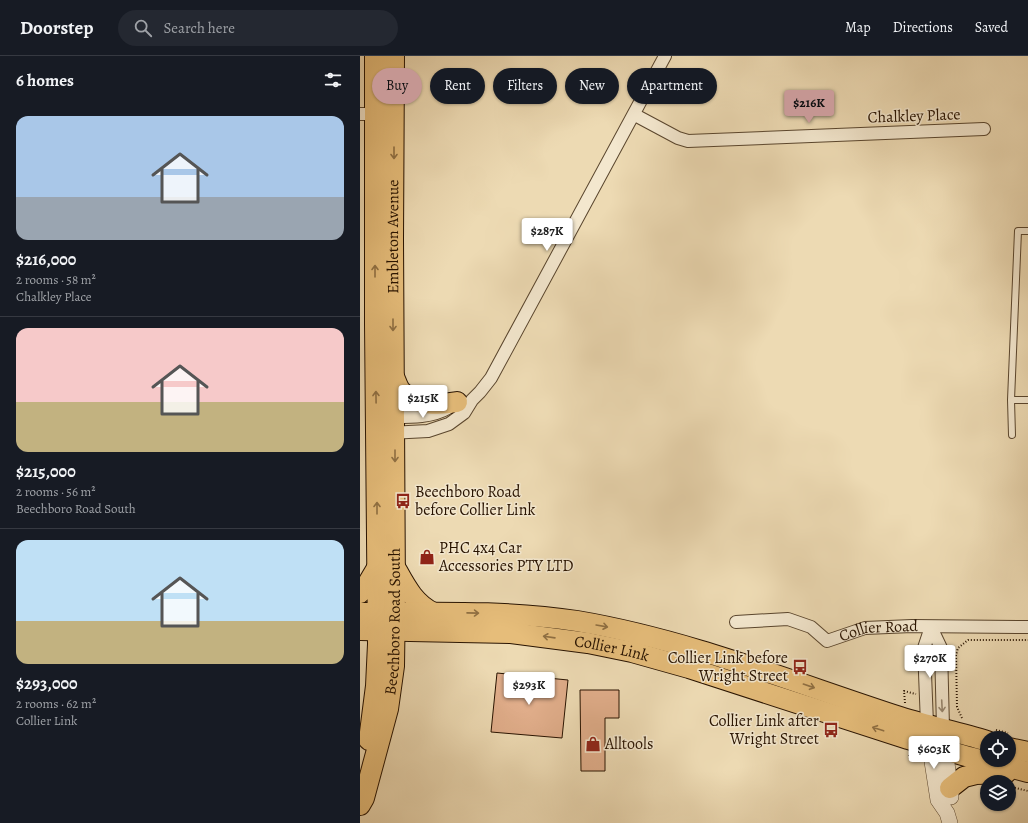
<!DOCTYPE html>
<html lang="en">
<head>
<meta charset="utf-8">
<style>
  :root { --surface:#171b24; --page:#242831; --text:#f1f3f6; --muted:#9ea1a6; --line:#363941; --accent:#c59692 }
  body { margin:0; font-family:Alegreya,serif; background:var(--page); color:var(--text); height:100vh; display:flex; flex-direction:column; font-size:15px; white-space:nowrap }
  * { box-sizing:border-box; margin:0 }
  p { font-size:13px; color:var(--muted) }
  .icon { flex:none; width:22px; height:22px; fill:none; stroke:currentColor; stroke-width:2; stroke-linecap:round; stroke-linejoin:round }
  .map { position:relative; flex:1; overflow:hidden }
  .details { display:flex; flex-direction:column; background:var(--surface); width:360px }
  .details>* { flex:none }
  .top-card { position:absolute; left:12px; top:12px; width:380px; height:36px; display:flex; gap:8px }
  .controls { position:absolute; left:620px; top:675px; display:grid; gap:8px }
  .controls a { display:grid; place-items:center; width:36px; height:36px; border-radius:50%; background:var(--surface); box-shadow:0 1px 3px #0004; font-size:20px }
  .price { position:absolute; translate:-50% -34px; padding:0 9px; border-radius:4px; background:#fff; color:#222; font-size:13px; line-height:26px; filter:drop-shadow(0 1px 2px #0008) }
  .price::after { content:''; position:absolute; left:50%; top:24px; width:12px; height:9px; margin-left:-6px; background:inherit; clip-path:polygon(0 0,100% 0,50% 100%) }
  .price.current { background:var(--accent); color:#111 }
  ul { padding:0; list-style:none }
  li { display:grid; align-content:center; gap:8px; height:212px; padding:0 16px }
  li+li { border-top:1px solid var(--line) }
  li span { display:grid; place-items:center; height:124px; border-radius:12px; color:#555 }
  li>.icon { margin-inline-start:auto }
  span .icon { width:72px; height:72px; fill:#fffc; stroke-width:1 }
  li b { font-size:17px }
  h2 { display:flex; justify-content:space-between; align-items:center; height:48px; padding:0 16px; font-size:17px }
  .tag { padding:0 14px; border-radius:18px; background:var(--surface); box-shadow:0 1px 3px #0004; font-size:14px; line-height:36px }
  .tag.current { background:var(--accent); color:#111 }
  header { display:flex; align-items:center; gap:24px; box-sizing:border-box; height:56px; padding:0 20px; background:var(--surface); border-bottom:1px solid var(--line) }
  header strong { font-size:19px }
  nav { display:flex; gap:22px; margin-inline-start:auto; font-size:14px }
  .search { width:280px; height:36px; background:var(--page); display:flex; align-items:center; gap:10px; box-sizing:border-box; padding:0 14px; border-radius:22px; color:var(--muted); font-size:15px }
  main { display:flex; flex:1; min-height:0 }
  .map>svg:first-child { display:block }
</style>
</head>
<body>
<header>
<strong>Doorstep</strong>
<div class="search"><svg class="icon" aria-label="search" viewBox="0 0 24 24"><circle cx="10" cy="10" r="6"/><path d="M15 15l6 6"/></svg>Search here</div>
<nav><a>Map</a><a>Directions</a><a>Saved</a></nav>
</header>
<main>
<section class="details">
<h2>6 homes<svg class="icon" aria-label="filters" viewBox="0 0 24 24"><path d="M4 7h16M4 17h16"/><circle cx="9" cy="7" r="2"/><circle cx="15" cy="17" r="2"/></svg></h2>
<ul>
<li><span style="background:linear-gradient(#a9c7e8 65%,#9aa5b1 0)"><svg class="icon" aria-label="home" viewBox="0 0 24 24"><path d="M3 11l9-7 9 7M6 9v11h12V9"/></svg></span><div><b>$216,000</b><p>2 rooms · 58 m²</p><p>Chalkley Place</p></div></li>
<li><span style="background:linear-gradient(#f6c9c9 60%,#c2b280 0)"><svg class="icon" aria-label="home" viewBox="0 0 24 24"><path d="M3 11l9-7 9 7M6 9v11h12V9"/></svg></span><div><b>$215,000</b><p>2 rooms · 56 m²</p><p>Beechboro Road South</p></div></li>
<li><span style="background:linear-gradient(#bfe0f5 65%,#c2b280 0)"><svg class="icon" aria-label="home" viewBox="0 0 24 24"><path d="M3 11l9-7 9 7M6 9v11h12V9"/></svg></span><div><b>$293,000</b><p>2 rooms · 62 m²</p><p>Collier Link</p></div></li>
</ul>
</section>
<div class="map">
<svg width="668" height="767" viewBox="0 0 668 767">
  <rect width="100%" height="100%" fill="#eddab3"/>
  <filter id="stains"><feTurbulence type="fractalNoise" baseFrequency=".005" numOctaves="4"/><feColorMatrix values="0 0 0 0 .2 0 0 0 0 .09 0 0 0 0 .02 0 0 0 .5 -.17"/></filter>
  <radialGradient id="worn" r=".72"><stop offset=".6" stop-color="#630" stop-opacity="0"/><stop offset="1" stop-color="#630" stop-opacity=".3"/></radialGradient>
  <path fill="#e0ad8a" stroke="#281300" d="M137,617l71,7 -6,58 -71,-6z
    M220,634h39v28h-14v53h-24z"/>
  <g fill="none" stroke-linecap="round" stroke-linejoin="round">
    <defs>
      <path id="service" d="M651,344h17
        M652,379l-1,-35 7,-169h10"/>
      <g id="minor">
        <path d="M0,58h21"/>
        <path d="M275,59l43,23 10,3 296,-12"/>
        <path d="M28,361c20,0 43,1 60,-9"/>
        <path d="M29,377l39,-2 21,-7 15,-11 8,-13 8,-8 11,-14 174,-322"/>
        <path id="s1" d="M376,566l52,-3 23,8 16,14 38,-13 47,-2 116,1"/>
        <path d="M571,571l10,21 2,80"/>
        <path d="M567,668l-3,-76 7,-21"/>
      </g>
      <path id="tertiary" d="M568,680l10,64 9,13 3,10
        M584,685l7,52v4"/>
      <g id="primary">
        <path d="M34,321c2,4 4,11 7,14 13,15 39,14 56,11"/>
        <path d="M35,511c10,18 19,37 39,46"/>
        <path d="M0,537l8,-10 9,-15"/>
        <path d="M0,557c72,0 145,-3 217,8 112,19 215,61 323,96 28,9 58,15 87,24"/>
        <path id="s2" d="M0,574l151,3 77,10 44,9 57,16 219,71 61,18 59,15"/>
        <path d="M9,684l7,-54 2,-42 -3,-320v-268"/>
        <path d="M649,692l19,4"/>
        <path d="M590,732l14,-11 12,-3 30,-1"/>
        <path id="s3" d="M0,749l4,-7 7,-26 17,-63 6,-43 1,-70 -2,-357 1,-183"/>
      </g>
    </defs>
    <use href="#service" stroke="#59452d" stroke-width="8"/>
    <use href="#minor" stroke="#59452d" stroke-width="14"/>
    <use href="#tertiary" stroke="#59452d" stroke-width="16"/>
    <use href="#primary" stroke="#281300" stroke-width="22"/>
    <path stroke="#281300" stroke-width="2" stroke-dasharray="1 2" stroke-linecap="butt" d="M545,647l-1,-12 12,3
      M602,662l-5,-11 -1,-52 2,-7 10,-8h60
      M636,674l12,3
      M549,699v3l11,3
      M652,731l16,4"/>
    <use href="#service" stroke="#f3e7ce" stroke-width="6"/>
    <use href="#minor" stroke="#f3e7ce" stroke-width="12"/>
    <use href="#tertiary" stroke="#f3e7ce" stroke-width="15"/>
    <use href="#primary" stroke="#e6bd7a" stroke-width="20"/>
  </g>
  <defs><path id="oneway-shaft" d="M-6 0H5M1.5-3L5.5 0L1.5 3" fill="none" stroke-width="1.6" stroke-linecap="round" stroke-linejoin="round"/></defs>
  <g stroke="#907043">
    <use href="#oneway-shaft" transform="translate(34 97) rotate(90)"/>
    <use href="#oneway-shaft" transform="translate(15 215) rotate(-90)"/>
    <use href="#oneway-shaft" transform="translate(33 269) rotate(90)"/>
    <use href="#oneway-shaft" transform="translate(16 341) rotate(-91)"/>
    <use href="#oneway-shaft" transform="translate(35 400) rotate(90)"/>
    <use href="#oneway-shaft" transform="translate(17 452) rotate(-90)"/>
    <use href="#oneway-shaft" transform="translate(113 557) rotate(1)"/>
    <use href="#oneway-shaft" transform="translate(242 570) rotate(10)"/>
    <use href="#oneway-shaft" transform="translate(189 581) rotate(-172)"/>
    <use href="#oneway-shaft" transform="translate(449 630) rotate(19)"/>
    <use href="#oneway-shaft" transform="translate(518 673) rotate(-162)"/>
  </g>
  <use stroke="#988871" href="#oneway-shaft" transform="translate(582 650) rotate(87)"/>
  <defs>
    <symbol id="bus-bare" viewBox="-9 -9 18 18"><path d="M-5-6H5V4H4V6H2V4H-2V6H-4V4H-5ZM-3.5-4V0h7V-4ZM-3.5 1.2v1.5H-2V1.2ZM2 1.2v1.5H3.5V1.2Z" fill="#8f2418" stroke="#f3e7ce" stroke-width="2.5" paint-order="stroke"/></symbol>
    <symbol id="shop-bare" viewBox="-9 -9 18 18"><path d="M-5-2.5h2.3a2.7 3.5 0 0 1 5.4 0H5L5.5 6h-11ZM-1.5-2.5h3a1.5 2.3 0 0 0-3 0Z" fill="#8f2418" stroke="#f3e7ce" stroke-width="2.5" paint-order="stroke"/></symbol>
  </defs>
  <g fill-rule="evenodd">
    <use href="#bus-bare" x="32" y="434" width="22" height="22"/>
    <use href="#shop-bare" x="56" y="490" width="22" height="22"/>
    <use href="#bus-bare" x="429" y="600" width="22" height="22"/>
    <use href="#bus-bare" x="460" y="663" width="22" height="22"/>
    <use href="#shop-bare" x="222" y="677" width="22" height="22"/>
  </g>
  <g text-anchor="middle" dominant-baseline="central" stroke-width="3" stroke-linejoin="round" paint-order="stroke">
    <g font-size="16" fill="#281300" stroke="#f3e7ce">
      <text transform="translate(554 60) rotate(-2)">Chalkley Place</text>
      <text stroke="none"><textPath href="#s3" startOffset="573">Embleton Avenue</textPath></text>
      <text stroke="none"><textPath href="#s3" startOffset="188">Beechboro Road South</textPath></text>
      <text stroke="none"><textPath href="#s1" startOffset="151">Collier Road</textPath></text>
      <text stroke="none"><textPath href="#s2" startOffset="253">Collier Link</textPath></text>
    </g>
    <g font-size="16" fill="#281300" stroke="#f3e7ce" text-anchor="start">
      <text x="55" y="436">Beechboro Road<tspan x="55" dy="18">before Collier Link</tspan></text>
      <text x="79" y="492">PHC 4x4 Car<tspan x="79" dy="18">Accessories PTY LTD</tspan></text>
      <text x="428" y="602" text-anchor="end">Collier Link before<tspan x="428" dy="18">Wright Street</tspan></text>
      <text x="459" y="665" text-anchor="end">Collier Link after<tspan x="459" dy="18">Wright Street</tspan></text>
      <text x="245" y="688">Alltools</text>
    </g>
  </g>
  <rect width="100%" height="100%" filter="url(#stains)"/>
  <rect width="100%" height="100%" fill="url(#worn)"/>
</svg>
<div class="controls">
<a><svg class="icon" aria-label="locate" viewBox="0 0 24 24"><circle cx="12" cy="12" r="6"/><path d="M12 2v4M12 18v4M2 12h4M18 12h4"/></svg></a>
<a><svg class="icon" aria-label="layers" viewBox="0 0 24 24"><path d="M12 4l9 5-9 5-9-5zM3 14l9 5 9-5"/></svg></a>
</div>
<b class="price current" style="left:449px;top:68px">$216K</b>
<b class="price" style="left:187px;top:196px">$287K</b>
<b class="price" style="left:63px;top:363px">$215K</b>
<b class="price" style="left:570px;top:623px">$270K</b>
<b class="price" style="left:169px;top:650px">$293K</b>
<b class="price" style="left:574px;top:714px">$603K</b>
<div class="top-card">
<a class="tag current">Buy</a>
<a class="tag">Rent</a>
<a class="tag">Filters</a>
<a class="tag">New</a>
<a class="tag">Apartment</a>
</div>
</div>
</main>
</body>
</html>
